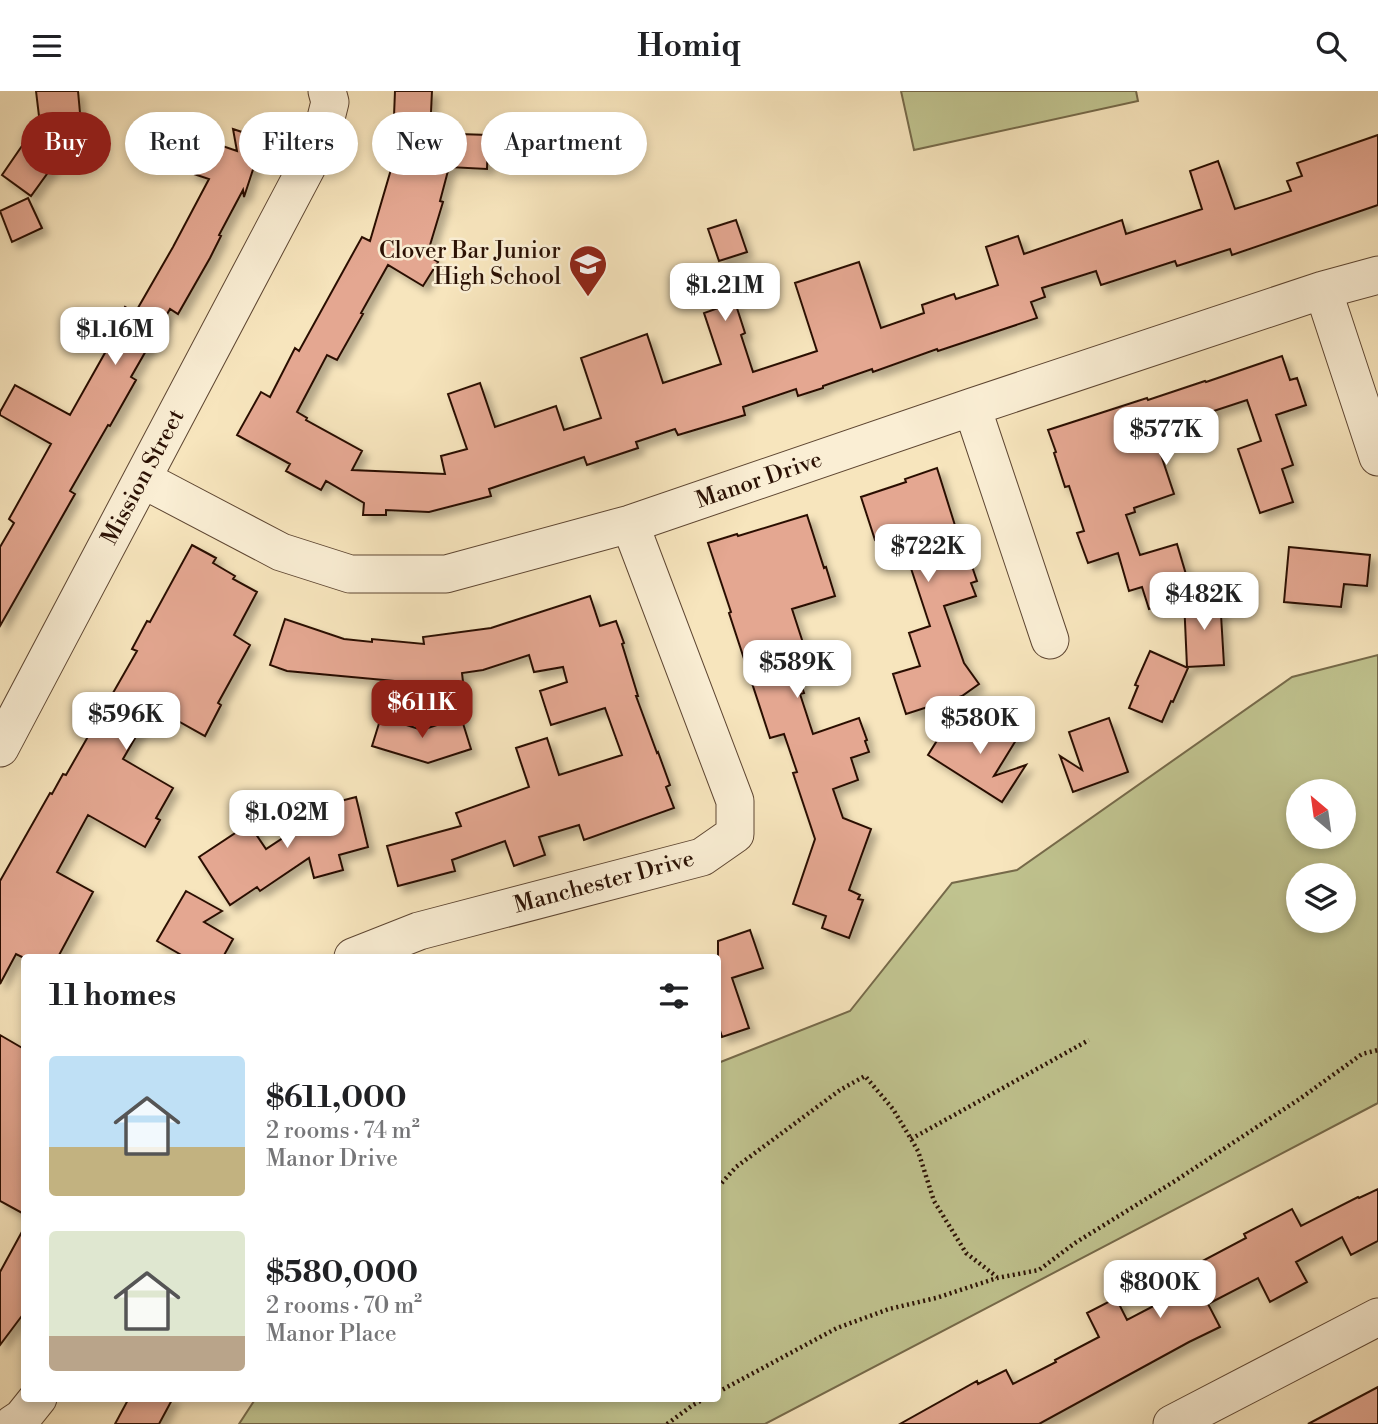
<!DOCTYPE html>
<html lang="en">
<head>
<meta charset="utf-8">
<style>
  :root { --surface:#fff; --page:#f6f6f6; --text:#202124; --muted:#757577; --accent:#8f2418 }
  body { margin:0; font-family:"Libre Bodoni",serif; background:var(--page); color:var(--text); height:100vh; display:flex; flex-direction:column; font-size:26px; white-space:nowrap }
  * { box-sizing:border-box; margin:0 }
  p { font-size:23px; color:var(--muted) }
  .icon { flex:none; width:38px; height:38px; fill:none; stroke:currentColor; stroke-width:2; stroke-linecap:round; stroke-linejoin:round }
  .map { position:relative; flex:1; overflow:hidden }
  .panel { position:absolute; left:21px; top:863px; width:700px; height:448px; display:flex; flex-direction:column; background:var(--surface); border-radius:7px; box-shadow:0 4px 10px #0003 }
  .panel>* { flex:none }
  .banner { position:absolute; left:21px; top:21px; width:700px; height:63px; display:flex; gap:14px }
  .needle { width:46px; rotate:331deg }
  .buttons { position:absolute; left:1286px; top:688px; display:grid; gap:14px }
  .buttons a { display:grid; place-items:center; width:70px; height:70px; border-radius:50%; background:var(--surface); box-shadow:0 4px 10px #0003; font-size:35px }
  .price { position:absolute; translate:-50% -60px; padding:0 16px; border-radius:14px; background:#fff; color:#222; font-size:23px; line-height:46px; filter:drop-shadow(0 2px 4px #0008) }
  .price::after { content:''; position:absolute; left:50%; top:42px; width:21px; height:16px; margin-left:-10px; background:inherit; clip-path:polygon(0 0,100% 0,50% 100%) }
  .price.on { background:var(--accent); color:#fff }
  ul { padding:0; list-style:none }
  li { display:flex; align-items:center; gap:21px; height:175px; padding:0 28px }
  li span { display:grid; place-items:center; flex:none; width:196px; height:140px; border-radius:7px; color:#555 }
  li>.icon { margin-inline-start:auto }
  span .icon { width:84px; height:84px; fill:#fffc; stroke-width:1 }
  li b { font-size:30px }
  h2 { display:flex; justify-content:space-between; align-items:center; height:84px; padding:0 28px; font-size:30px }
  .chip { padding:0 24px; border-radius:32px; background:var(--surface); box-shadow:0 4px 10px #0003; font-size:24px; line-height:63px }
  .chip.on { background:var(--accent); color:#fff }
  header { display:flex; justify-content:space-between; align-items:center; height:91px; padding:0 28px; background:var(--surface); font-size:32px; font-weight:600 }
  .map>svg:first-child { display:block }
</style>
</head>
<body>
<header><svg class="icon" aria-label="menu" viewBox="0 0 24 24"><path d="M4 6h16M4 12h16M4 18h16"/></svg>Homiq<svg class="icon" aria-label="search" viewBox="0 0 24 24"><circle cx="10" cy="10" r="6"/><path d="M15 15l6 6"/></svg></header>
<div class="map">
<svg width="1378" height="1333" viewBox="0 0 1378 1333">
  <defs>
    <filter id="shadow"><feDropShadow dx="6" dy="6" stdDeviation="3.5" flood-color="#0004"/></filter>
  </defs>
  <rect width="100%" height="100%" fill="#f7e5bd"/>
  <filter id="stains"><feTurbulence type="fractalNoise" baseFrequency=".00286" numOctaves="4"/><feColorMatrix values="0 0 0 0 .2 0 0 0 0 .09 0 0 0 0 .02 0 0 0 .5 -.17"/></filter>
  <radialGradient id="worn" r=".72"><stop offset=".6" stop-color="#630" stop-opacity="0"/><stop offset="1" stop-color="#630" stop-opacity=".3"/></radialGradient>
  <path fill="#c0c38f" stroke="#766a4a" stroke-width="2" fill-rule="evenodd" d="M901,0h235l2,10 -224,49z
    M1378,564v448l-613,321h-526l17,-26h462v-335l132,-52 102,-128 65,-13 275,-193zM1298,700h46v46h-46zM1298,784h46v46h-46z"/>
  <path fill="#e4a791" stroke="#2b1104" stroke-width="2" filter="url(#shadow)" d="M36,0h42l2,22 -41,3z
    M395,0h37l-2,42 58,2 -1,34 -38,-2 -9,34 3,1 -16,53 11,7 -15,24 -35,-21 -27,48 2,1 -26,46 -10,-5 -30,57 10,6 -1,2 56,31 -10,19 93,4 -4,-18 26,-7 -19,-55 32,-11 15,44 61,-21 8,24 37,-12 -20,-60 66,-24 16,49 58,-19 -17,-51 31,-11 10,31 -4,2 12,37 64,-21 -22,-68 64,-21 22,66 43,-15 -2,-8 32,-11 2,5 42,-14 -12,-38 32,-11 6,18 98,-34 4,14 76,-25 -12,-38 28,-10 17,48 56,-18 -4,-10 15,-5 -5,-13 81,-28v70l-146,50 -2,-6 -53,17 -2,-5 -74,24 -5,-14 -54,17 3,9 -14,5 6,16 -99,33 -1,-2 -64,23 -1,-3 -49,17v2l-25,8 -2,-7 -53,18 2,8 -67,20 -3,-6 -39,13 2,6 -51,17 -3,-8 -95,32 2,7 -62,16 -43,-2v5h-23l1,-12 -38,-22 -5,9 -35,-19 4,-7 -53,-29 24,-43 9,5 25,-49 4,3 63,-114 8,4 22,-75z
    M35,36l30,22 -34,47 -29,-21z
    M233,38l30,10 -19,58 -1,-7 -24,45 2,1 -11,22 -32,56 -8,-5 -39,68 5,3 -26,46 -2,-1 -38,66 5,3 -75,132v-79l14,-24 -5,-4 42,-75 -51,-29v-3l15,-27 55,30 36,-64 -5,-3 24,-41 10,6 38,-66 36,-68 -18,-6 11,-34 35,12z
    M28,107l14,30 -30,14 -12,-31z
    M736,129l11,32 -28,9 -11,-32z
    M1282,265l8,24 7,-2 9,27 -30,10 17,50 -11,4 11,33 -33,11 -22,-64 23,-8 -14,-41 -94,31 21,63 -40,14 1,4 -9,3 14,40 37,-11 13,44v8l-41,13 -7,-22 -13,4 -11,-38 -30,10 -11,-30 7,-2 -15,-45 -4,1 -11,-34 2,-1 -8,-22 99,-32 1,2 57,-19 1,1z
    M937,377l21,67 3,-1 16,47 -6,2 5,13 -32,10 20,57 15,21 -17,12 -56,18 -13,-40 27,-8 -11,-33 21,-7 -31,-94 -24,8 -14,-43 45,-15 -1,-3z
    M807,424l17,53 2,-1 9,29 -43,13 12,37 -14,4 14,43 -4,1 13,40 46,-16 8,22 -2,1 4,11 -18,6 7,22 -25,9 10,29 28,11 -22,61 11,5 -2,4 5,1 -14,38 -27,-10 4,-12 -33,-12 22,-65 -22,-66 4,-1 -13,-38 -14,4 -41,-125 2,-1 -23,-69 29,-9 1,2z
    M192,454l24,13 -3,5 22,13 -2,3 24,13 -23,43 16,10 -32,58 3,2 -16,31 -52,-29 -30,52 50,29 -17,30 4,2 -15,27 -57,-32 -31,57 36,20 -35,65h-36l-6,-3 -16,30v-103l50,-88 2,1 11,-20 3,1 71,-124 -5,-2 15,-28 3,1z
    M1289,456l81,8 -3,31 -23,-2 -3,23 -57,-5z
    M590,505l10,30 16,-5 8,22 -2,1 16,52h-2l21,57 1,-1 12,33 -4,2 8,21 -90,32 -5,-15 -40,12 6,18 -31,11 -9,-25 -53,19 3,11 -57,15 -11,-40 74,-20 -5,-13 73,-26 -13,-39 31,-10 12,37 63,-20 -17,-47 -54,17 -11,-34 27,-9 -4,-15 -29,5 -5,-17 -46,15 -21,3 1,9 -25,3 -151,-14 -17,-6 15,-46 59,20 28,3v-3l52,5 -1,-7 68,-9z
    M1220,507l4,67 -37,2 -3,-68z
    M1150,560l38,17 -15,34 -2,-1 -9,21 -33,-14 9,-22 -3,-1z
    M995,624l26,17 -27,44 32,-11 -24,37 -74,-47 20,-32 30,19z
    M381,626l41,13 39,-13 10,32 -43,14 -56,-17z
    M1109,627l19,54 -55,20 -13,-36 22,14 -13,-38z
    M356,706l12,50 -29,8 4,15 -29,8 -5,-20 -49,33 -3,-4 -27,18 -31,-48 50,-33 17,25 38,-25 -2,-10 15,-4v-3z
    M186,800l36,20 -18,11 29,17 -10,18h-38l-28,-16z
    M750,839l13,38 -31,10 17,50 -27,9 -4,-13v-83z
    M0,944l24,14v165l-24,-13z
    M1378,1098v52l-27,14 -9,-18 -46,25 11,20 -37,20 -12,-24 -50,26 12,23 -31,15 -150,82h-139l77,-43 1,3 28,-14 7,14 43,-22 -1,-2 44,-23 -12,-24 29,-15 11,22 40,-21 -8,-15 87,-46 -2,-4 48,-25 9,17 57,-29 1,1z
    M24,1137v85l-24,32v-73z
    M1378,1296v37h-70z
    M129,1307h44l-14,26h-44z"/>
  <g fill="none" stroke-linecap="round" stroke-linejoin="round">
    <defs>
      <path id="minor" d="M1323,199l55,167
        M972,316l78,233
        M142,388l139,73 69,22h96l184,-50 342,-117 351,-117 55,-15
        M0,657l320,-606 10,-40 -3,-11
        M353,866l66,-26 283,-74 33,-23v-33l-105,-277
        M13,1333l9,-6 16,-20
        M1172,1333l206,-107"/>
    </defs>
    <use href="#minor" stroke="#5e4632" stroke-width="39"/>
    <path stroke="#2b1104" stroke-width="4.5" stroke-dasharray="2 3.5" stroke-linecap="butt" d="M911,1048l178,-99
      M718,1096l18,-20 104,-77 25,-14 28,33 18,30 7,12 16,50 32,52 31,24
      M718,1301l119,-64 52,-19 47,-11 61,-20 42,-8 36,-27 100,-62 126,-83 61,-44 16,-4
      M667,1333l26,-19 13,-7"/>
    <use href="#minor" stroke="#faeed4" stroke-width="37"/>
  </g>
  <defs>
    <symbol id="school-pin" viewBox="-11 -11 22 30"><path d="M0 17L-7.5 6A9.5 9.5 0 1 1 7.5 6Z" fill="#8f2418" stroke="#faeed4"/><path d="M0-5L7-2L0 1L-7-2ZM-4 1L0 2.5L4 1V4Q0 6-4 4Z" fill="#fff"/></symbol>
  </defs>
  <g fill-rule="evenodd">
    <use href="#school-pin" x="566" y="151" width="44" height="60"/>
  </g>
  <g text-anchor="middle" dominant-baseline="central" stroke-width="5" stroke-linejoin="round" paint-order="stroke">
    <g font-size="23" fill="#2b1104" stroke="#faeed4" text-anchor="end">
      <text x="561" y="160">Clover Bar Junior<tspan x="561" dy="26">High School</tspan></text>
    </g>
    <g font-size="23" fill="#2b1104" stroke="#faeed4">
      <text transform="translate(143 386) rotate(-62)">Mission Street</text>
      <text transform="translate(759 389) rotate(-19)">Manor Drive</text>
      <text transform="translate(604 791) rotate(-15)">Manchester Drive</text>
    </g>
  </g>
  <rect width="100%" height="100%" filter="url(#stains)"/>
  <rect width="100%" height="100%" fill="url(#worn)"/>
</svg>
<div class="buttons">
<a><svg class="needle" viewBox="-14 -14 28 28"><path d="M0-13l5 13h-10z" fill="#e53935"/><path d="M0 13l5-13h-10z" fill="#757577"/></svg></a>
<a><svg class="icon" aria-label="layers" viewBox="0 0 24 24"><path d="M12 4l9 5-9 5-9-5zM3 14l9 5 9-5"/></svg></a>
</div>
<b class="price" style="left:725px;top:232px">$1.21M</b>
<b class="price" style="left:115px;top:276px">$1.16M</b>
<b class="price" style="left:1166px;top:376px">$577K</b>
<b class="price" style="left:928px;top:493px">$722K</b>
<b class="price" style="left:1204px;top:541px">$482K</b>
<b class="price" style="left:797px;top:609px">$589K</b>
<b class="price on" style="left:422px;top:649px">$611K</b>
<b class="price" style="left:126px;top:661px">$596K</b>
<b class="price" style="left:980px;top:665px">$580K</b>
<b class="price" style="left:287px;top:759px">$1.02M</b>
<b class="price" style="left:1160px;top:1229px">$800K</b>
<div class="banner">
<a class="chip on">Buy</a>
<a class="chip">Rent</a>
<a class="chip">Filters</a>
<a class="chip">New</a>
<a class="chip">Apartment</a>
</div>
<section class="panel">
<h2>11 homes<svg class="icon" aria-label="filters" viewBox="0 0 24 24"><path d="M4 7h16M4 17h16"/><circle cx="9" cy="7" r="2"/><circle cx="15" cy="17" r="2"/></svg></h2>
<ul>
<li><span style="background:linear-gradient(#bfe0f5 65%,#c2b280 0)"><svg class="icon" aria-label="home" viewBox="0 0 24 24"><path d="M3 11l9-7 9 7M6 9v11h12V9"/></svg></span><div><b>$611,000</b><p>2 rooms · 74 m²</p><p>Manor Drive</p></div></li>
<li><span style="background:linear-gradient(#dfe7d0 75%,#b9a48a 0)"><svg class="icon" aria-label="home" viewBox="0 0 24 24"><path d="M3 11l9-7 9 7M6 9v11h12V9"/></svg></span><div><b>$580,000</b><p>2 rooms · 70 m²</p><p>Manor Place</p></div></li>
</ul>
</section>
</div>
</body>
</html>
